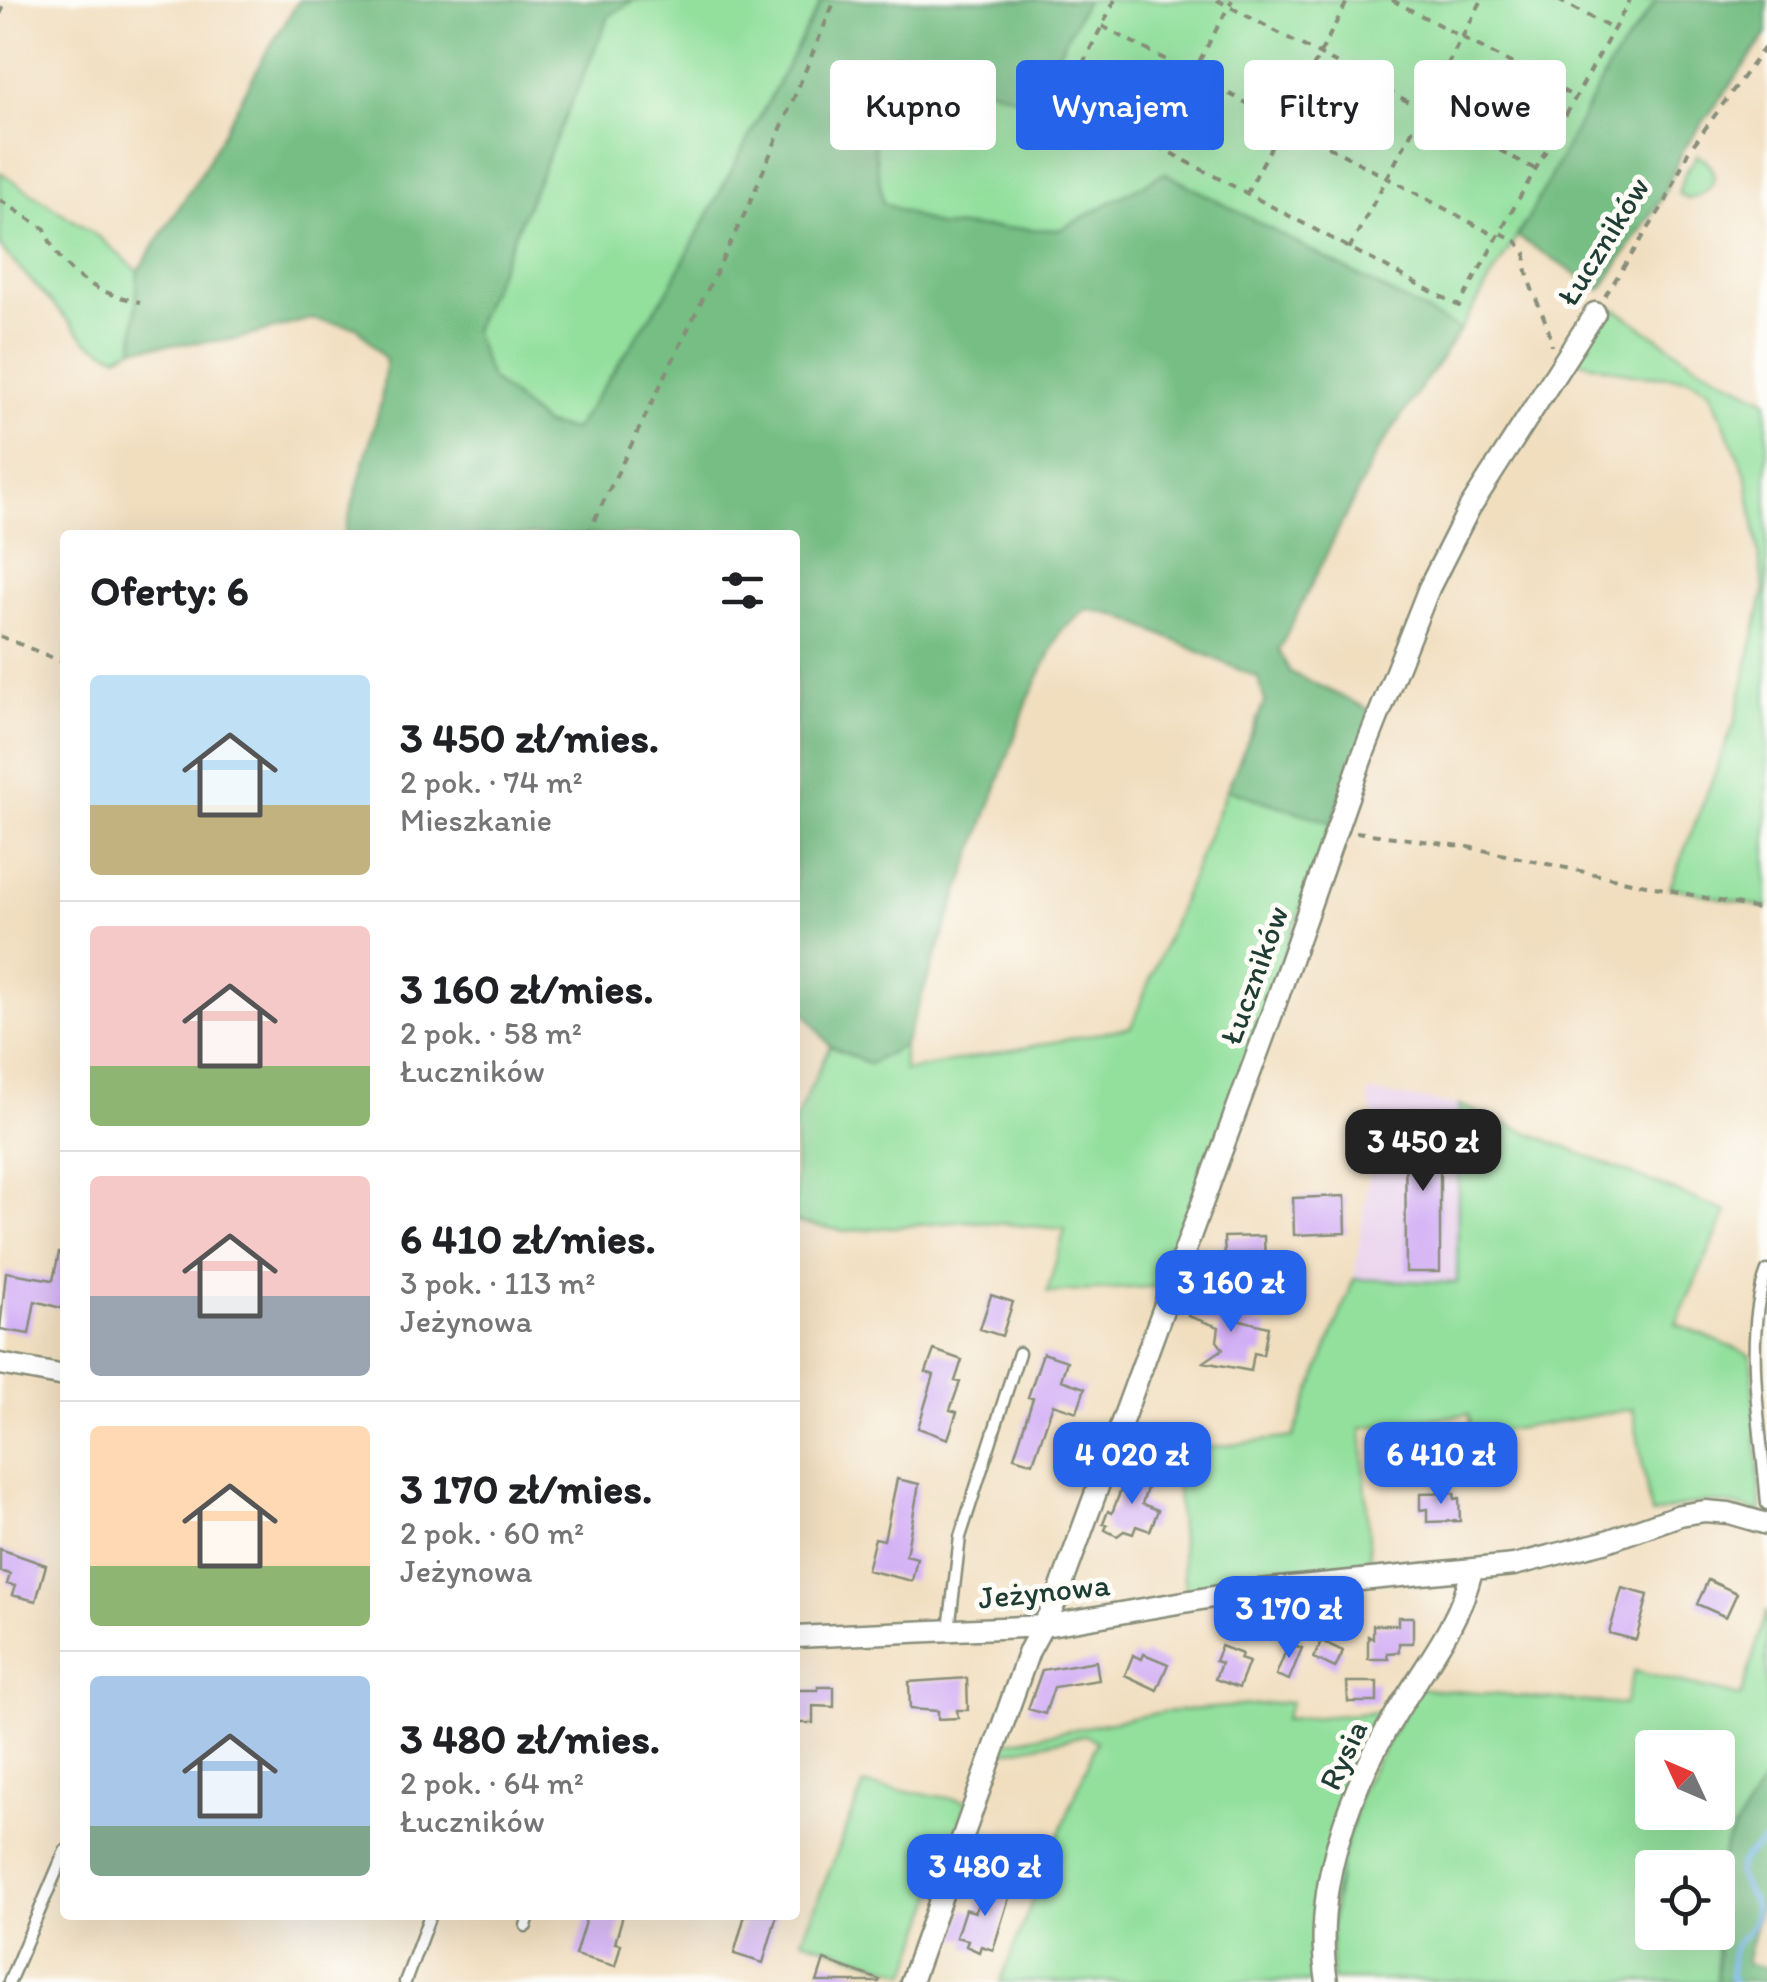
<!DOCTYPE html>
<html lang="pl">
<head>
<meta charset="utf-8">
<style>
  :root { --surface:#fff; --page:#f6f6f6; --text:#202124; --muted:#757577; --line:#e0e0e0; --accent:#2563eb }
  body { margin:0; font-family:Itim,sans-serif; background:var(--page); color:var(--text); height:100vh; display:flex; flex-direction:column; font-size:38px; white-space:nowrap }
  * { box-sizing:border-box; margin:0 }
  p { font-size:32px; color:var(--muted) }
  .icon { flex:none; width:55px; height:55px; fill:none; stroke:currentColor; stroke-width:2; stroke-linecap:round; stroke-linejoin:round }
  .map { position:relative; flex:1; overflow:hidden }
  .details { position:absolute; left:60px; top:530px; width:740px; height:1390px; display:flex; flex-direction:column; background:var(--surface); border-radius:10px; box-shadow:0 10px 40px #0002 }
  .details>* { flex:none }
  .banner { position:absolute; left:830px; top:60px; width:785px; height:90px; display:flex; gap:20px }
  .needle { width:65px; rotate:314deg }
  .buttons { position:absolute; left:1635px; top:1730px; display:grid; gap:20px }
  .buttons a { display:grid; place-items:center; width:100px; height:100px; border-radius:10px; background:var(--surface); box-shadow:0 10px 40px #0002; font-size:50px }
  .price { position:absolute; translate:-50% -85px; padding:0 22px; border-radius:20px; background:var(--accent); color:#fff; font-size:32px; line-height:65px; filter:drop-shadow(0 2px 5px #0008) }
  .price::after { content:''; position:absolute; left:50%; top:60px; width:30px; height:22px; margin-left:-15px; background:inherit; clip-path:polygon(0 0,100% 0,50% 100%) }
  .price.current { background:#222; color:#fff }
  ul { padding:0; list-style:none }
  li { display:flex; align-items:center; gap:30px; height:250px; padding:0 30px }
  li+li { border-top:2px solid var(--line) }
  li span { display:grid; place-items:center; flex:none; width:280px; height:200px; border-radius:10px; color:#555 }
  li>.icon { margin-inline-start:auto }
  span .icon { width:120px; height:120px; fill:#fffc; stroke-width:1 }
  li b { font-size:42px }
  h2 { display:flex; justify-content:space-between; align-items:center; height:120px; padding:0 30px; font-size:42px }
  .tag { padding:0 35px; border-radius:10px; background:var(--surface); box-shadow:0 10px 40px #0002; font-size:35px; line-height:90px }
  .tag.current { background:var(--accent); color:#fff }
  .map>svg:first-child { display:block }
</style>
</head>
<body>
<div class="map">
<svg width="1767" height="1982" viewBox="0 0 1767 1982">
  <rect width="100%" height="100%" fill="#fdfcf7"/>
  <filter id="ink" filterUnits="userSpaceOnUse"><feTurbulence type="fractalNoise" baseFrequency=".01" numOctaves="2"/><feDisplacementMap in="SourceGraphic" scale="20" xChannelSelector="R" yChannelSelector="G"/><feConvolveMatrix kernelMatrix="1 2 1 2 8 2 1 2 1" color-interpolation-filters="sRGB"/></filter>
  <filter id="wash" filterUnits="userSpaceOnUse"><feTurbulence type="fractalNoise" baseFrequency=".0048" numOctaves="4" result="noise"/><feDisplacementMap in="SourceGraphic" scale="40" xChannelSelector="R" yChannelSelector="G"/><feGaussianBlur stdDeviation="2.25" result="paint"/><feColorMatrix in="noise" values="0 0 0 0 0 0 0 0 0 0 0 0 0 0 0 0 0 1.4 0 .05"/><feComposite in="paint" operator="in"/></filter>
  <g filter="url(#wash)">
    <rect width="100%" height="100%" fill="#f1debf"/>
    <path fill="#e9d2ed" d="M1369,1092l90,13 -1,178 -104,-4 23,-159 -8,-16z"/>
    <path fill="#93e09d" stroke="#598e68" stroke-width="2.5" fill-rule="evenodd" d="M634,0h188l-155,292 -93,138 -29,-5 -55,-47 -17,-48 136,-314z
      M1086,0h571l-48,67 -58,113 -91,150 -295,-157 -106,57 -121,-4 -56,-23 -8,-58 33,-50 67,-11 59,18z
      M1697,155c28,14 18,40 -10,44l-9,-6 7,-20z
      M0,172l100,66 38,33 -4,77 -17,8 -29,-14 -88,-95z
      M1611,306l84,57 72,37v508l-97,-21 65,-165 29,-131 -17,-114 -37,-87 -21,-12 -54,-3 -63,-16 24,-38 9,-2z
      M1227,789l105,34 -168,463 -117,7 18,-64 -97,-8 -123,10 -50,-9v-101l35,-75 39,18 35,-19v26l227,-44z
      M1459,1105l268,107 -51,112 75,31 10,158c-44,-16 -66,-12 -110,2l-18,-106 -162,27 -2,-22 -107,14 9,142 -186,23 -11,-141 119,-15 61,-158 103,4z
      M1767,1610v165l-40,67 -9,26h-66v64l63,1 2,49 -385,-2 -2,-73 31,-119 57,-100 206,17 10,-34 107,26zM1652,1748h66v64h-66z
      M1291,1702l-7,18 109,-9 -39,73 -32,198h-322l97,-241 -12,-6 -87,18 4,-10 160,-31z
      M864,1785l104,16 -60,172 -106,-34z"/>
    <path fill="#76be84" stroke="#4a7e5c" stroke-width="2.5" d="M299,0h335l-25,16 -136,314 17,48 55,47 29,5 93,-138 155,-292h264l-53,103 -59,-19 -67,12 -33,49 9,58 55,23 121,4 106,-57 295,157 -84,124 -97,196 11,22 82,39 -40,112 -105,-34 38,-88 -7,-23 -138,-62 -33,-7 -26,22 -33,69 -124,345 -35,19 -39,-18 -35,-47v-464h-451l37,-133 5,-42 -29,-33 -47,-8 -73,20 -103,9 4,-77 64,-99 64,-119z
      M1657,0h110v34l-84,116 -22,49 -60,91 -83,-53 91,-170z
      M1767,1775v103l-21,85 21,5v14h-50l1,-114 9,-26z"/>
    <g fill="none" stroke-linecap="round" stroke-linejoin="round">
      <path stroke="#7fbcf2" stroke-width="5" d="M1735,1982l-4,-3c1,-9 -1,-22 3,-31 4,-9 15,-15 19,-25 14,-39 -49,-44 14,-83"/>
    </g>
    <g id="blocks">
      <path fill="#d1adf5" d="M1405,1117h35v155h-34z
        M1345,1196l1,37 -52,2 -1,-37z
        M1264,1236l1,29 -32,2 -1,-10 -7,1 -1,-21z
        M59,1253l6,1v55l-30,-8 -6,33 -29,-5 6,-57 47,8z
        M991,1295l22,7 -11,34 -22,-7z
        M1195,1296l35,13 -1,8 39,10 -5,28 -9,-2 -3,18 -47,-9 19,-13 -6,-8 2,-14 -31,-11z
        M934,1350l28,10 -7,21 5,1 -10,28 7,2 -9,27 -30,-11 16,-53 -8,-3z
        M1043,1353l24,8 -6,19 24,8 -8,24 -24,-8 -20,59 -19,-6 19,-59 -5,-1z
        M1457,1450l1,16 -25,1 -1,-16z
        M1135,1469l16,6 -9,29 16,6 -8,21 -14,-5 -3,8 -9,-3 -7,5 -12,-6 2,-5 -4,-1 5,-13 4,2 12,-31 5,2z
        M897,1479l22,5 -13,71 11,3 -5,23 -45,-11 8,-32 9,2z
        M1454,1493l1,6 4,-1 1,23 -33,1v-13l-7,1v-16z
        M0,1549l46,16 -10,36 -24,-6 3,-9 -8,-2 3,-10 -10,-3z
        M1708,1580l29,13 -11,24 -29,-13z
        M1622,1588l26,7 -12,45 -27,-7z
        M1398,1617h15v26h-14v9l-12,1 1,6h-20v-23l5,3v-14h25z
        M1322,1641l21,10 -8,17 -21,-10z
        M1289,1643l13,5 -13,32 -13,-5z
        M1221,1646l21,8 -2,5 9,3 -10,26 -24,-9 6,-16 -6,-2z
        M1144,1654l24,10 -11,26 -32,-15 8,-20 9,4z
        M1096,1661l3,19 -45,7 -9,27 -17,-5 14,-39z
        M967,1678l1,32h-11l1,8 -20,1v-8l-28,-2 -1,-27z
        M1347,1682h30v20h-29z
        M818,1687h16v20l-21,-1v17h-18v-33h23z
        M986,1882l25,9 -18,59 -12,-4 -2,6 -13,-6 2,-6 -12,-3 9,-28 10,3z
        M587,1915h36l-8,28 6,1 -6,22 -40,-11z
        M745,1915h32l-14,48 -29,-9z
        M824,1960l56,20 -1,2h-62z"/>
    </g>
  </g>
  <g filter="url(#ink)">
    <use href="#blocks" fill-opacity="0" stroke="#888e7a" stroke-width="2.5"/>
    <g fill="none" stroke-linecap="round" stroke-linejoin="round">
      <defs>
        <path id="lane" d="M1767,1271c-25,66 -5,162 0,233
          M949,1630l11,-93 59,-184
          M526,1926l3,-11
          M9,1982l56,-131
          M405,1982l25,-67"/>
        <path id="street" d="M0,1364l65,12
          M795,1637l249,-11 204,-35 266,-26 90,-23 76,-27 25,-4 24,2 38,11
          M911,1982l118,-331 27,-50 218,-593 88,-251 67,-169 40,-79 126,-196
          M1327,1982c-15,-92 22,-193 70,-270 28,-46 63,-89 75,-142"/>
      </defs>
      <use href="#lane" stroke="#888e7a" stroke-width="15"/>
      <use href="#street" stroke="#888e7a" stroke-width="25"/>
      <path stroke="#888e7a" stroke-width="4" stroke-dasharray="8 8" stroke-linecap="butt" d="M1115,0l-46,91 4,10 386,205 171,-306
        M1217,0l318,169
        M1392,0l181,96
        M1558,0l53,28
        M0,14l7,-14
        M1102,26l396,211
        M1154,146l78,-146
        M1246,195l102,-195
        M0,200l45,29c15,45 51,64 95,73
        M1501,233l15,8 10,12c-3,33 22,61 26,93
        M1349,249l133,-249
        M1605,296l61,-95 22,-49 79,-108
        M587,535l161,-328 87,-207
        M0,636l65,27
        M1356,832l112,15 299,64"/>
      <use href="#lane" stroke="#fff" stroke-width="10"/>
      <use href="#street" stroke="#fff" stroke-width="20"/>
    </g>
  </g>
  <g text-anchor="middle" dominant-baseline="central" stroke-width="10" stroke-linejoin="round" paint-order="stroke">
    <g font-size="32" fill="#1f3d34" stroke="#fdfcf7">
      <text transform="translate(1603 241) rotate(-58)">Łuczników</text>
      <text transform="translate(1254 975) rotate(-70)">Łuczników</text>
      <text transform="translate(1044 1591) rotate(-6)">Jeżynowa</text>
      <text transform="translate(1343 1755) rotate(-65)">Rysia</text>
    </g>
  </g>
</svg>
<div class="buttons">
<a><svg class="needle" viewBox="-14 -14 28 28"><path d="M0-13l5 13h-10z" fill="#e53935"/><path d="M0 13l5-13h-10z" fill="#757577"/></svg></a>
<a><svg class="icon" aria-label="locate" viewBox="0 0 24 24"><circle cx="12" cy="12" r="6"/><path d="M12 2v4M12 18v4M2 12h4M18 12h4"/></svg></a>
</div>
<b class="price current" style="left:1423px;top:1194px">3 450 zł</b>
<b class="price" style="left:1231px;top:1335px">3 160 zł</b>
<b class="price" style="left:1132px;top:1507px">4 020 zł</b>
<b class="price" style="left:1441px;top:1507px">6 410 zł</b>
<b class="price" style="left:1289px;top:1661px">3 170 zł</b>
<b class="price" style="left:985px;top:1919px">3 480 zł</b>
<div class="banner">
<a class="tag">Kupno</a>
<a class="tag current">Wynajem</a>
<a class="tag">Filtry</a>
<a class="tag">Nowe</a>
</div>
<section class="details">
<h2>Oferty: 6<svg class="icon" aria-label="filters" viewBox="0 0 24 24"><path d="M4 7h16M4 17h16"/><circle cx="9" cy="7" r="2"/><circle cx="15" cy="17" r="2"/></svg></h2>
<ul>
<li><span style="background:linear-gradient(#bfe0f5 65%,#c2b280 0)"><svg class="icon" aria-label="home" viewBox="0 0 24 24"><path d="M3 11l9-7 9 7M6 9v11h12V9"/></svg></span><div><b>3 450 zł/mies.</b><p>2 pok. · 74 m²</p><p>Mieszkanie</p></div></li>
<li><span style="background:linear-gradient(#f6c9c9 70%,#8fb573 0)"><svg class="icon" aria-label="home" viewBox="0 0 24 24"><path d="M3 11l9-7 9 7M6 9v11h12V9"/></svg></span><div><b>3 160 zł/mies.</b><p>2 pok. · 58 m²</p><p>Łuczników</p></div></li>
<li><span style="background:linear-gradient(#f6c9c9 60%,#9aa5b1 0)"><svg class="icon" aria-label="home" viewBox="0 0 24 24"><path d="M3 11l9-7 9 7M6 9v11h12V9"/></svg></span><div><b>6 410 zł/mies.</b><p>3 pok. · 113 m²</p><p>Jeżynowa</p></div></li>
<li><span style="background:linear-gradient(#ffd9b3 70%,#8fb573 0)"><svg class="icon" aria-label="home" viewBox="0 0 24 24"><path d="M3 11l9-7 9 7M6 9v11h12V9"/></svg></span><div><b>3 170 zł/mies.</b><p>2 pok. · 60 m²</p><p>Jeżynowa</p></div></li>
<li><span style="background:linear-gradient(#a9c7e8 75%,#7fa58c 0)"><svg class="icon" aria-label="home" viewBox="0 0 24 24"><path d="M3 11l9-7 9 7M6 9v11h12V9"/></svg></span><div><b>3 480 zł/mies.</b><p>2 pok. · 64 m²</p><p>Łuczników</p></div></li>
</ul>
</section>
</div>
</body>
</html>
